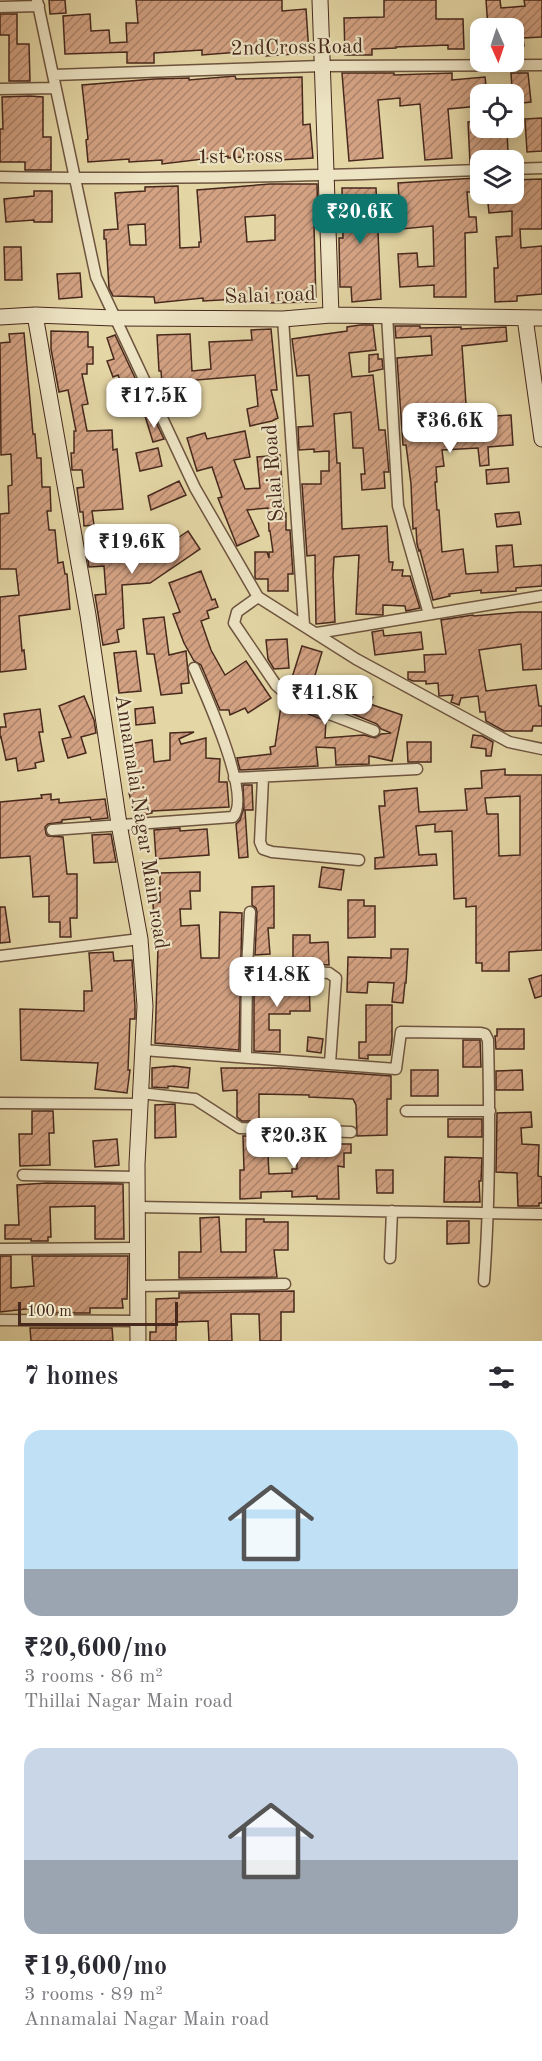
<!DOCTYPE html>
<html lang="en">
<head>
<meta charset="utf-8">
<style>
  :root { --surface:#fff; --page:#f2f2f3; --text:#2b2b33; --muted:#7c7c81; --accent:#0f766e }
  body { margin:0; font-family:"Old Standard TT",serif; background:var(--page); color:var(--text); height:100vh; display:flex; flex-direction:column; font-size:22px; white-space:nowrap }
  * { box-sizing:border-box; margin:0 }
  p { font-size:20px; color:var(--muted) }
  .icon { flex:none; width:33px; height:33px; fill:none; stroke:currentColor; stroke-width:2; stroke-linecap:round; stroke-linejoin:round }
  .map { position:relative; height:1341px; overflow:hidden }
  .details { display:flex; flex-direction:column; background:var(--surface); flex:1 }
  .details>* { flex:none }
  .needle { width:39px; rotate:177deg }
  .controls { position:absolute; left:470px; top:18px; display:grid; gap:12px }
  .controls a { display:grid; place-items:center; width:54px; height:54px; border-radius:12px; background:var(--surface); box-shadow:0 3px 15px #0003; font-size:30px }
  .scale { position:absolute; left:18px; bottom:15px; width:160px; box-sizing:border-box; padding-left:6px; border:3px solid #47291d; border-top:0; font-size:16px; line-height:21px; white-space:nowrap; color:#47291d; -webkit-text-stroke:4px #ede4c4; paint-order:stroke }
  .price { position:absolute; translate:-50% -51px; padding:0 14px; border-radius:12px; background:#fff; color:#222; font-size:20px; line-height:39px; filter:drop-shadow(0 2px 3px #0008) }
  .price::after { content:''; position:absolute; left:50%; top:36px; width:18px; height:14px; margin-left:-9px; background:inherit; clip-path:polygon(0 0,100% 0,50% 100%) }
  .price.on { background:var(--accent); color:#fff }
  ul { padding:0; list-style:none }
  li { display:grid; align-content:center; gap:12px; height:318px; padding:0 24px }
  li span { display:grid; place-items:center; height:186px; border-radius:18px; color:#555 }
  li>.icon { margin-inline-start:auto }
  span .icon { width:108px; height:108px; fill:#fffc; stroke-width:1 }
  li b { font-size:26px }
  h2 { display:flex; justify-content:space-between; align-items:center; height:72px; padding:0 24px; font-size:26px }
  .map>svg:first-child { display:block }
</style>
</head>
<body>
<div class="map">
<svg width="542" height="1341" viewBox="0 0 542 1341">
  <defs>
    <pattern id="building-hatch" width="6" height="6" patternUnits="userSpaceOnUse" patternTransform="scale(1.5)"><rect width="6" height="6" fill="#d3a283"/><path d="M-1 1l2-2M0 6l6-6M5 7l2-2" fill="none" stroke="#ad846b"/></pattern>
  </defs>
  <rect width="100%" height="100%" fill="#e4d6a5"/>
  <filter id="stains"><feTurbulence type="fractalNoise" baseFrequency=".00333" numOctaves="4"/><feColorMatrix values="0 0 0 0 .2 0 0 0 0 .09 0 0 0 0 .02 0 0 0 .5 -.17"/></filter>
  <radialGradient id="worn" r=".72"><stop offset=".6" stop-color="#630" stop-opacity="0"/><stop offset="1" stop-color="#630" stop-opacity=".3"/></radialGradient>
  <path fill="url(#building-hatch)" stroke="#47291d" stroke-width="1.5" fill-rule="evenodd" d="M49,0h16l1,13 -16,1z
    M136,0h146v11l24,-2 3,44 -43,3v-6l-64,5v-5l-48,3v10h-27v-11l-62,2 -2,-38 27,-2 1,17 18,-1 1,13 17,-1 -1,-19h12z
    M384,0h52v19h27l1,30h-16v-4l-52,2v1l-24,1v6h-27l-1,-37 40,-1z
    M486,0h14l1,8 24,-2 -1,-6h18v37l-19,1 1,8 -11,1v-19h-25z
    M0,14h17v30h12l1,37h-21v-46h-9z
    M342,73h52v2l58,-2v7l33,-3 2,17h-7v12l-32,3 4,49 -27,2 -5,-56 -20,2v-8l-22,2 5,58 -34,3z
    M511,73h17l3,29 -18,2z
    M235,76l1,3 66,-2 1,48 7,-1 3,34 -34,2v-3l-37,3v-3l-14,1v-2l-66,8v-4l-33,2v-3l-41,3 -2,-22 2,-1 -6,-54 72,-6 35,-1v2z
    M30,96l13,1v40h8v33h-26v-8h-25v-33h3l-1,-32z
    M542,118v33l-15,1 -2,-33z
    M480,121v7h10v1l17,-1 1,26 -17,1v5l-21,3 -2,-41z
    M475,178l1,14h-9l2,25h7l1,15 -12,1 1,64h-32v-12l-34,2 -2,-33 19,-1 1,14 16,-1 -1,-40 -32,3 -3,-46z
    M542,179v50h-22l1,19 21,-2v48l-25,2v5l-22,1 -1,-34h4l-2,-31 16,-1v-25l-23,2 -2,-19h26v-14z
    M270,184h47l1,41h-4l2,77 -52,1v-4l-26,2v-2l-35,2v-3l-48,5 -1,-6 -41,-1 -4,-8 -3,-49h-2v-9l14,-1 -3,-36 30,-2v-4l33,-1 2,62 19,-1v-5h2l-4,-52zM275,215v25l-28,2 -2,-25zM145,224l1,21h-16l-2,-20z
    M342,188h34l5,111 -29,3 -1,-15h-11l-1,-49h4z
    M34,191h18v31h-18v-2l-28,2 -2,-23 30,-3z
    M4,247h17l1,33h-17z
    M80,273l2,24 -23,2 -2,-25z
    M360,325h13l3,25 -27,3 3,24 21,-2 6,55h6l4,42h-5l1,16 -23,2 -1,-16h4l-2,-26h-10l-2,-36 -17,2 3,49h3l2,66 45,-3 2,36h4l-1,8h11l-1,6h8l10,32 -14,3 -1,-5 -22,-1v10l-27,-1 3,-59 -25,2 -1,18 2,47 -19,2 -1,-69 -8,1 -5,-72h19v-13h8v-20l-15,1v-3l-15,1 -1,-23 15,-1 -4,-51 -12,1 -5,-37 55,-8v-4z
    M395,326h25v2l41,-1v2l45,-2 1,14 -45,5 5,72 44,-3 2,30 -25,2 1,18 -9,1 -2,-18 -36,2 2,16 -8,1 1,15h-2l2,28h2l3,42 21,-3 3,25 32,-2 -2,-26 16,-1 2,22 28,-2v21l-26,2v3l-35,2v-3l-32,4 1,2 -17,4 -13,-50 -1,1 -2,-7 -1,-16 -3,1 -2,-45 -5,-39h-3l-6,-87 35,-3 -1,-19 -35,2z
    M271,329l6,61h-6l7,28 -6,3 -22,5 -3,-17 11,-3 -3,-31 -93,8 -1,-12h-2l-2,-36 33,-1 2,37 19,-2 -2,-27 43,-2 -1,-10z
    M51,331l37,1v15h5v17h-6v10h-5l6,30 -6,1 5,26 25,-1 1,20 4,-1 6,60 -31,2 2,14 -10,1 -1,-14h-3l-3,-24 7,-1 -2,-17h-10l-1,-17h3v-22h2l-8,-41 -9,2 -8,-43z
    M24,333l9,101h2l2,24h4l1,29h8l1,24h-4l2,19h6l3,33 5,-1 2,12h2l3,35 -51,7 3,35 2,-1 2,19 -26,3v-75l19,-2 -3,-26h-16v-55l9,-1 -1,-27 4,-1 -1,-31 -10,1 -1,-112 10,-1 -1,-8z
    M115,335l28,60 -16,6 -9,-26 -5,2 -6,-16 7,-2 -7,-21z
    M378,354v5h4l1,10 -14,3v-17z
    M152,414l12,25 -11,3 -8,-26z
    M245,431l5,26 -16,3 11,29 15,-1 -3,-31 23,-2 4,58h2v17h4l3,44h-5v17h-20v-12h-12l-1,-2v-25h12l2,6v-6h4l-3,-21h-1l-1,-23 -21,2 12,26 -22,10 -19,-48 4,-1 -10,-30 -15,4 -10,-33 18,-5 2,6z
    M158,448l4,18 -22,5 -4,-18z
    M508,468l1,14 -22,2 -1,-14z
    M179,481l7,14 -35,15 -3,-14z
    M519,512l2,12 -24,3 -2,-13z
    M188,531l12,18 -50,34 -28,2 2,43 -7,2 2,12 -16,3 -8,-50 11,-1 -2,-28 -15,1 -3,-19 62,-6 1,16z
    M201,571l11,29 3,-1 3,8 -11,4 2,7 -8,3 10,29 14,25 21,-14 25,37 -23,15 -3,-5 -15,7 -1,-5h-9l-19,-45 -7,-4 -10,-18 -11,-29 7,-2 -11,-29z
    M520,612h22v57l-19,1 -2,-26 -42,6 7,41 50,-6 3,21h3v20h-9l-1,5h-28l-18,-10 -1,-9h-5l-2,-16 -17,2 -2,7 -8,-3 2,-7 -14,1 -1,-13 -12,1v-3h-13l-5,-2v-7h17l-1,-17 22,-1 -5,-34 32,-5 1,1z
    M164,617l5,38 17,-4 3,32 -8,1 1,9 -21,2 -7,-41h-7l-4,-35z
    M383,630l1,6 37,-4 2,17 -48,6 -3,-23z
    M287,639l2,29 -15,1 -6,-10 -2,-19z
    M302,646l20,6 -10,33 34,4 1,-2 26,10 -3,7 32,11 -10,46 -23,-5v8l-33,1 -1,-17 -19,-1 2,19 -78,4 -3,-12 34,-4 -1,-7 5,-1 6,-40 13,2 32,13 -1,17 39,-3 11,3 6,-4 10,-1 -10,-4 -4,-5 -88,-37z
    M136,651l5,40 -22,2 -5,-40z
    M84,696l10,24 2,13 -15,4 5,16 -18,5 -6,-19 9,-2 -12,-31z
    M153,707l2,16 -19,2 -1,-16z
    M40,709l3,23h-4l5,29 -9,2 1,5 -18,3 -2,-13 -10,2 -5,-23 -1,1v-11h6l-2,-13z
    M194,732l-15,7 2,5 25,-6v20l14,1 -1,23h8l2,25 -77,4v2l-17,4 -6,-24 4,-1 -4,-48 23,-4 2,22 16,-2v-27z
    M473,735l9,1 11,6 -2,14h-5v-7l-15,-2z
    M407,742h24v20h-23z
    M505,769v6h37v175l-33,2v19h-27v-8h-6v-57l-10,1v-9l-12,1 -2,-68 -17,1v-8l-19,2 3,29 17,-1 1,11 -62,4v-11l9,-1 -5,-51h6l-1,-15 33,-3 2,24 48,-2 -2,-21 17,-1 -1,-17zM520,796v59l-21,1 -1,-42h-11l-2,-16z
    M243,785h9l1,25h-8l3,47 -9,1 -3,-34 4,-4 4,-12z
    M51,794v6l8,-1v4l46,-4 3,19 -17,2 -1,-3 -28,3v2l-14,2 -3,3 1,7 2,2 15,1 4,37h10v44h-7l1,19h-11v-15h-11v-26l-16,1 -3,-41 -30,2v-56l42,-4 -1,-3z
    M180,828v3l27,-2 2,26 -53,4 -2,-29z
    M111,834l5,28 -22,1 -2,-28z
    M322,867l22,3 -3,20 -22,-3z
    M200,872v19h-10l1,18h-11l1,17 18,-1 2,33h18l1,-46 22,1 -3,137 -84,-7 3,-95 -1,-15h-5v-8l2,-1 -1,-21 7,-1v-29z
    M274,886v42h-6l2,26 -15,1 2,-43 -1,-4 -4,-3v-18z
    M348,900h16v6h11v31l-27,1z
    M0,907h5l5,35 -10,1z
    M293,935h17v8l18,-1 1,23 -36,-2z
    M391,949h17l-2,34h-1l-2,20 -11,-1 2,-19 -26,-1 -1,11 -20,-1 1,-35 43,1z
    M113,952l1,9 18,-1 3,46v13h-5l-2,51h2l-3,23 -32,-4 3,-26 -77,-3 -1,-51 64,2v-20h8l-3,-38z
    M542,975v21l-7,2 -6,-19z
    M293,978l16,1 1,32h-20v3h-21v16h11v22l-26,-1v-71l38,1z
    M366,1005h26v35l-2,15h-22v4l-9,-1v-16h7z
    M497,1029h27v20h-28l-1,-13h2z
    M308,1037l15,2 -2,14 -14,-2z
    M463,1040h17l1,27h-18z
    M174,1066l16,2 -2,20 -20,-2v2l-16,-1v-19z
    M221,1068h59l111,8v23h-4v36l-30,1 -1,-31 -3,-6 -44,-2v-2l-50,-1v27h-17l-5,-4v-27l-14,1z
    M411,1070h27v26h-27z
    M522,1070l1,20h-27v-19z
    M175,1104l1,33 -21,1v-33z
    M32,1111h21l1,22h-5l1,32 -30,1 -1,-32h13z
    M531,1112l1,15 -11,1 1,16 17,1 -1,31 4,1v26h-3v3h-21l-1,-33 -21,-1 1,-58v-1z
    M448,1119h34v18h-34z
    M243,1136h24l2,38 23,-1v-4h5v-30h37v5h17v9h-7v14l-6,-1 1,33h-22v-3l-25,1v-6l-31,1v6l-21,1v-29h4z
    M117,1139l2,26 -24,2 -2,-26z
    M445,1157l37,1 -1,23h-2l1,21h-36z
    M376,1170h17v23h-16z
    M46,1183l77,1 1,55h-29v-33l-45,1 1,30h-3v4h-17v-2h-26v-14h14l-2,-40z
    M219,1217l2,35h25v-33h18v3h24v28h-14l3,27 -98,1v-26h22l-1,-34z
    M447,1221h22v22l-22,1z
    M0,1256h11v32l23,-2 -2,-30h96l-1,43h-5l1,9h-33v5h-56v-5l-34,4z
    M294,1291v21h-13v29h-21l-1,-27h-28l1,27h-23l-1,-20 -32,1v19h-26v-9h6v-33l23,-1v-5z
    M30,1328h82l1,13h-82z"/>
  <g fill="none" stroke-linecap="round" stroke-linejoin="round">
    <defs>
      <path id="street" d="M37,0l59,277 99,211 63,109 98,62 153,83 33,7
        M0,7l39,-1
        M53,75l269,-9 220,-1
        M0,89l55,-1
        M513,169l29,-1
        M0,177c160,3 320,-1 480,-7
        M387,315l11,191 31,108
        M283,319l21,306
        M258,597l-21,15 -3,11 42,62 13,12 14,7 71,27
        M317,633l225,-37
        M234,778l183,-9
        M263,778l-3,64 3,7 9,3 87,8
        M52,830l181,-13c19,-21 -28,-124 -39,-149
        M250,912l-3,56 82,5 7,5 -6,85
        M0,956l140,-17
        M143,1050l253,19 5,-37 80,1 4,1 3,6c2,81 2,160 -4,241
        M246,1057l1,-89
        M140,1093l55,6 45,29 111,4
        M0,1103l140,1
        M406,1111h84
        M23,1175l114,2
        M137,1207l405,7
        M0,1249l137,-1
        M390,1258l2,-47
        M137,1286l148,-2
        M0,1320l138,1"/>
      <path id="secondary" d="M320,0l11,315
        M35,315l53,300 31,209 21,115 5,67 -8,158 1,177
        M0,317l35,-2 79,3 169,1 48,-4 211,3
        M525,318l17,121"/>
    </defs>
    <use href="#street" stroke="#6e543f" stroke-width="13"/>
    <use href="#secondary" stroke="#47291d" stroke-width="17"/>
    <use href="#street" stroke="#ede4c4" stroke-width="10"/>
    <use href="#secondary" stroke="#ede4c4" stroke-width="15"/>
  </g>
  <g text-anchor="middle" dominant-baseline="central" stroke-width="4.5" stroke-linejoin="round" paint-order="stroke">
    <g font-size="21" fill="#47291d" stroke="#ede4c4">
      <text transform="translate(297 48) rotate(-1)">2ndCrossRoad</text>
      <text transform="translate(240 157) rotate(-1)">1st Cross</text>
      <text transform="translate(270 296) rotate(-2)">Salai road</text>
      <text transform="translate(274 473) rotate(-94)">Salai Road</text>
      <text transform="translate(141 822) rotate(81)">Annamalai Nagar Main road</text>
    </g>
  </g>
  <rect width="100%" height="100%" filter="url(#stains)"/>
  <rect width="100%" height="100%" fill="url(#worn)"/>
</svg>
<div class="controls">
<a><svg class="needle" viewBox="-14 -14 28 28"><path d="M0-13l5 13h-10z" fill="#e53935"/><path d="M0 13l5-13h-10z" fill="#7c7c81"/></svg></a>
<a><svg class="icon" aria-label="locate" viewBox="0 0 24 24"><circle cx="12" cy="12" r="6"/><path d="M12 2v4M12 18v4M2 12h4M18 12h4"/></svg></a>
<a><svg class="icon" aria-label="layers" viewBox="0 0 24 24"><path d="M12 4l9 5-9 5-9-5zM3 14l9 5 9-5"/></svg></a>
</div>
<div class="scale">100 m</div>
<b class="price on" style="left:360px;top:245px">₹20.6K</b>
<b class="price" style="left:154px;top:429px">₹17.5K</b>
<b class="price" style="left:450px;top:454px">₹36.6K</b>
<b class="price" style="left:132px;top:575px">₹19.6K</b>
<b class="price" style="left:325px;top:726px">₹41.8K</b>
<b class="price" style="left:277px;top:1008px">₹14.8K</b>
<b class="price" style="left:294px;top:1169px">₹20.3K</b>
</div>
<section class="details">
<h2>7 homes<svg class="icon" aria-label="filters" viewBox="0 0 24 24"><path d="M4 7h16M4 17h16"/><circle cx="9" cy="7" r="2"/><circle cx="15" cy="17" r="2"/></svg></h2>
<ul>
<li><span style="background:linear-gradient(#bfe0f5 75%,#9aa5b1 0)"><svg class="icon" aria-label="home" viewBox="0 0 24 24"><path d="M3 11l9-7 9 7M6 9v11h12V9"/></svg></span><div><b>₹20,600/mo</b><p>3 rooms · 86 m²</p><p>Thillai Nagar Main road</p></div></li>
<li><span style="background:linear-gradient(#c9d6e8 60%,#9aa5b1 0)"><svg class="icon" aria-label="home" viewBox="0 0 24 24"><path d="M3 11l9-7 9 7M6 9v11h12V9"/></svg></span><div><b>₹19,600/mo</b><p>3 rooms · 89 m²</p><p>Annamalai Nagar Main road</p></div></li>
</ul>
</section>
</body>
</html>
